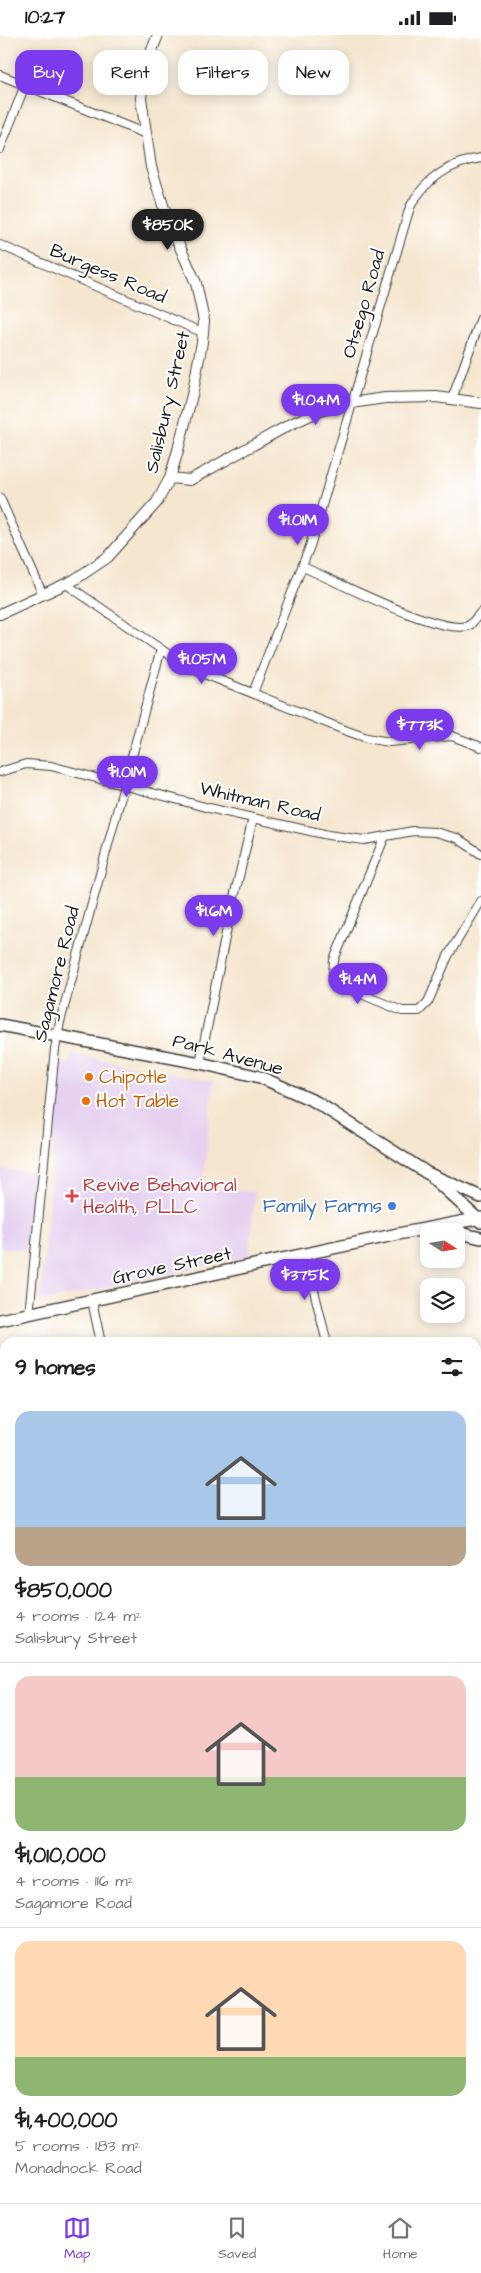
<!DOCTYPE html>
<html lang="en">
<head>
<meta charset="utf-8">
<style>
  :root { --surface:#fff; --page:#f6f6f6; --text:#202124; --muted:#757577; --line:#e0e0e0; --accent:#7c3aed }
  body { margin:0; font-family:"Architects Daughter",sans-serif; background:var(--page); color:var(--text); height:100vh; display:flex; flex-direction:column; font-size:19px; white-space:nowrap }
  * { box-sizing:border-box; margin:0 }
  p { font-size:16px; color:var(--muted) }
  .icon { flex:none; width:28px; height:28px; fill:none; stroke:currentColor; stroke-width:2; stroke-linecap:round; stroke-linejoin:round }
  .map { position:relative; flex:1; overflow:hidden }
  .panel { position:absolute; left:0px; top:1302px; width:481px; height:866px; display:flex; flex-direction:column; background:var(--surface); border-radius:15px 15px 0 0; box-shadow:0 2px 12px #0003 }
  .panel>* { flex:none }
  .top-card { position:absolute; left:15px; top:15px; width:451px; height:45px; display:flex; gap:10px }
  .needle { width:32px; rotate:102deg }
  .tools { position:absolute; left:420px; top:1188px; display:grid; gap:10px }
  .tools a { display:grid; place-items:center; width:45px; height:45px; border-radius:10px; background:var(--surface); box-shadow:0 2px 12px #0003; font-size:25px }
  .price { position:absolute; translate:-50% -42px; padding:0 11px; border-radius:18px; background:var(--accent); color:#fff; font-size:16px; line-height:32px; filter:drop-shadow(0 1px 2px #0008) }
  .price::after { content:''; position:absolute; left:50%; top:30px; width:15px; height:11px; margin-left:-8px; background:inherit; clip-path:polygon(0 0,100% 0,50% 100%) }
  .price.current { background:#222; color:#fff }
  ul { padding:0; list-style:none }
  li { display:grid; align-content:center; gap:10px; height:265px; padding:0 15px }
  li+li { border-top:1px solid var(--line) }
  li span { display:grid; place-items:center; height:155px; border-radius:15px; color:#555 }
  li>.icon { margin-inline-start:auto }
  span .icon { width:90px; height:90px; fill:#fffc; stroke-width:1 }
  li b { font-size:21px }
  h2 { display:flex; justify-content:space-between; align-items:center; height:60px; padding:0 15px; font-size:21px }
  .chip { padding:0 18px; border-radius:15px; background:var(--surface); box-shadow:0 2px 12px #0003; font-size:18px; line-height:45px }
  .chip.current { background:var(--accent); color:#fff }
  .status { display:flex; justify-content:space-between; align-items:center; height:35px; padding:0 25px; background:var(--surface); direction:ltr }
  .status svg { height:14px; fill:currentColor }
  .tabs { display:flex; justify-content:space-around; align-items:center; height:70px; border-top:1px solid var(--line); background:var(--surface); font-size:14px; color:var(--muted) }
  .tabs a { display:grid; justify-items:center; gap:2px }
  .tabs .current { color:var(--accent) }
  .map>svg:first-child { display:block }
</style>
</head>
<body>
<div class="status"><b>10:27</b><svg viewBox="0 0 49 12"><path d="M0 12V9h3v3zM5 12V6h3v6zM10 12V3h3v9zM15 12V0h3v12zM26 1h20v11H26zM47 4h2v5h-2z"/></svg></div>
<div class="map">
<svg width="481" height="2168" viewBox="0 0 481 2168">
  <rect width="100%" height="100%" fill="#fff"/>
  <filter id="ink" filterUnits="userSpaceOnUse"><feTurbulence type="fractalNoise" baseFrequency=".02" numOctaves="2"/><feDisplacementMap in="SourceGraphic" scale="10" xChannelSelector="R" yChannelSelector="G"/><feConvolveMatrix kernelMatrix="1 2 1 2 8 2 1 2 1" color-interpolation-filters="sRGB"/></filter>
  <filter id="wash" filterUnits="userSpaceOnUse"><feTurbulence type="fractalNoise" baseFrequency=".0096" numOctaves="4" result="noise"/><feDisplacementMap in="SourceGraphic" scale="20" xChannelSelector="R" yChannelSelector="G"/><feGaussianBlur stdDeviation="1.12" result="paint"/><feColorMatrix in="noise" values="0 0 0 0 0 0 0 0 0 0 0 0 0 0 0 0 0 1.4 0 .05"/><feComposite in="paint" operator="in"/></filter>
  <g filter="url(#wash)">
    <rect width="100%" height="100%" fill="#f5e6cf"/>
    <path fill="#e6d2f0" d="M72,1019l141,27 -10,106 52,5 -6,64 -209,46 21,-239 8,1z
      M0,1134l32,3 -6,78 -26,-2z"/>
    <path fill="#b1cd74" stroke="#667448" d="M0,1645l5,16v252l-5,1z"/>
  </g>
  <g filter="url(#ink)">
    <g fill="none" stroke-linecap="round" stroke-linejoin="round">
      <defs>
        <path id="minor" d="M0,40l146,59
          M0,114l25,-64
          M0,210l204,88
          M452,364l29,-81
          M0,463l43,97
          M303,532c29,12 141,71 167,58l11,-13
          M66,549l121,83 160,64 20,7 22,4 63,-6 29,11
          M253,658l57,-147 100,-339c14,-27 41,-45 71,-49
          M0,737l26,-8 25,2 158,42 119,27 36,5 49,-9 22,1 22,6 24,16
          M385,801l-51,124 -1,14 9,12 60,25h17l9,-9 20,-46 33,-55
          M200,1028l29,-145 24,-100
          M305,1219l22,89
          M92,1266l9,42
          M29,1280l26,-266 5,-27 101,-373
          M0,1381h5
          M476,1426l5,1
          M0,1482h5
          M476,1532l5,1
          M0,1615l5,12
          M476,1691l5,1
          M476,1818l5,-1
          M476,1860h5
          M0,1926h5
          M476,1944h5
          M476,2049l5,-1"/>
        <path id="secondary" d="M170,443l20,2 99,-55 28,-13 27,-8 41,-6 51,-1 45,6
          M0,579l74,-34 34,-23 49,-55 13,-24 8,-28 15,-59 9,-49 2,-21 -8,-38 -29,-65 -16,-51 -10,-69 6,-36 11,-27"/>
        <path id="primary" d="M0,990l200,38 60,14 56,25 111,71 54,24
          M434,1144l47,43
          M456,1197l25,6
          M0,1285l398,-86 83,-16"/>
        <path id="motorway" d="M0,2167l8,1"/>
      </defs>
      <use href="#minor" stroke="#3d3a37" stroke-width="10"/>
      <use href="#secondary" stroke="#3d3a37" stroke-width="12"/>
      <use href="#primary" stroke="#3d3a37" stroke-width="14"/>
      <use href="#motorway" stroke="#3d3a37" stroke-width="16"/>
      <use href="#minor" stroke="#fff" stroke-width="8"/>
      <use href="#secondary" stroke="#fff" stroke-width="10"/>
      <use href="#primary" stroke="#fff" stroke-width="11"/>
      <use href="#motorway" stroke="#fff" stroke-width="14"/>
      <path stroke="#1c1c1c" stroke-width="2.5" stroke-dasharray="8 4" stroke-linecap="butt" d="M0,2104l5,1
        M476,2115l5,-1"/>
    </g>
  </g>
  <g fill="#e8710a" stroke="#fff" stroke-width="2">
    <circle cx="89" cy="1042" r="5"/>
    <circle cx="86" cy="1066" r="5"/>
  </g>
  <path fill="#e0444e" stroke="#fff" stroke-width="2" d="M69.5 1153.5h5v5h5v5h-5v5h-5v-5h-5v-5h5z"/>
  <circle fill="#3f7fe0" stroke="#fff" stroke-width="2" cx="392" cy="1171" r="5"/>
  <g text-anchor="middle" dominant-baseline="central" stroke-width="4" stroke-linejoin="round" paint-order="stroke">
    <g font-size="19" fill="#1c1c1c" stroke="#fff">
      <text transform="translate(108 239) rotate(23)">Burgess Road</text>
      <text transform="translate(364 269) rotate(-74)">Otsego Road</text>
      <text transform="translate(168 367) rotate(-77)">Salisbury Street</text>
      <text transform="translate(260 767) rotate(13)">Whitman Road</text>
      <text transform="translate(57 939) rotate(-76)">Sagamore Road</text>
      <text transform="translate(228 1020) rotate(15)">Park Avenue</text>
      <text transform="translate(172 1231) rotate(-12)">Grove Street</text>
    </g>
    <g font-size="19" fill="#c56008" stroke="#fff" text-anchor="start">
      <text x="99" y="1042">Chipotle</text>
      <text x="96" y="1066">Hot Table</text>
    </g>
    <g font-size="19" fill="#be3a42" stroke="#fff" text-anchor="start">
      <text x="83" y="1150">Revive Behavioral<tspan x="83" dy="22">Health, PLLC</tspan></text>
    </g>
    <g font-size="19" fill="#366cbe" stroke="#fff" text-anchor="end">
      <text x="382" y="1171">Family Farms</text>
    </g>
  </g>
</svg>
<div class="tools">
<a><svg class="needle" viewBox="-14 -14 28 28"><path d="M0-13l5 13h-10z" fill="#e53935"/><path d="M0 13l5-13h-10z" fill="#757577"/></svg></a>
<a><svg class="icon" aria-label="layers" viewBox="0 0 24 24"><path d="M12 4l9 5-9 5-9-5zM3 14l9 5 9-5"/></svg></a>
</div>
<b class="price current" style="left:168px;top:216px">$850K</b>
<b class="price" style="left:316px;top:391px">$1.04M</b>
<b class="price" style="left:298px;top:511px">$1.01M</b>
<b class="price" style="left:202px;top:650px">$1.05M</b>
<b class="price" style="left:420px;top:716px">$773K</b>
<b class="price" style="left:127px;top:763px">$1.01M</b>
<b class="price" style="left:214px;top:902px">$1.6M</b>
<b class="price" style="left:358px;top:970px">$1.4M</b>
<b class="price" style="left:305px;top:1266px">$375K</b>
<div class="top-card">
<a class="chip current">Buy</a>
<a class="chip">Rent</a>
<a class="chip">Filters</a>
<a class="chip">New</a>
</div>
<section class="panel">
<h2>9 homes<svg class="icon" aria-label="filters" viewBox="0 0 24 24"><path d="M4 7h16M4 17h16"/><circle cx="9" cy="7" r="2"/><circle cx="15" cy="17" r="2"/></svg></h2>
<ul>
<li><span style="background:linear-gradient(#a9c7e8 75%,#b9a48a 0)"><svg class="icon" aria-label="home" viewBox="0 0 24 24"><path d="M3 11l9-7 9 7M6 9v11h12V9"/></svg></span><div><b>$850,000</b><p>4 rooms · 124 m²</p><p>Salisbury Street</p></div></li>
<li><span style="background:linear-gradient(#f6c9c9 65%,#8fb573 0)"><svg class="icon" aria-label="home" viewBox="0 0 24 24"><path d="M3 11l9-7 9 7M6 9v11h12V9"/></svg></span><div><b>$1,010,000</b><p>4 rooms · 116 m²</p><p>Sagamore Road</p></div></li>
<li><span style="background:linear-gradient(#ffd9b3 75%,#8fb573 0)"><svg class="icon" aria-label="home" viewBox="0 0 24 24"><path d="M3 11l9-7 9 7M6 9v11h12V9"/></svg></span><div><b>$1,400,000</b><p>5 rooms · 183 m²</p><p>Monadnock Road</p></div></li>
</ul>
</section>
</div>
<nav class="tabs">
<a class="current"><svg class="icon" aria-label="map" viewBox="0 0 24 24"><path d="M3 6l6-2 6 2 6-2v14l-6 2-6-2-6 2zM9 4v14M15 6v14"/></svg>Map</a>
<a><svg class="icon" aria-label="saved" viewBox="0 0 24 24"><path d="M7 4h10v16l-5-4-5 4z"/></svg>Saved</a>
<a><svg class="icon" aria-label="home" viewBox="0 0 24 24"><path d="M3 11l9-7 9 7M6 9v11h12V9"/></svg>Home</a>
</nav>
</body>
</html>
